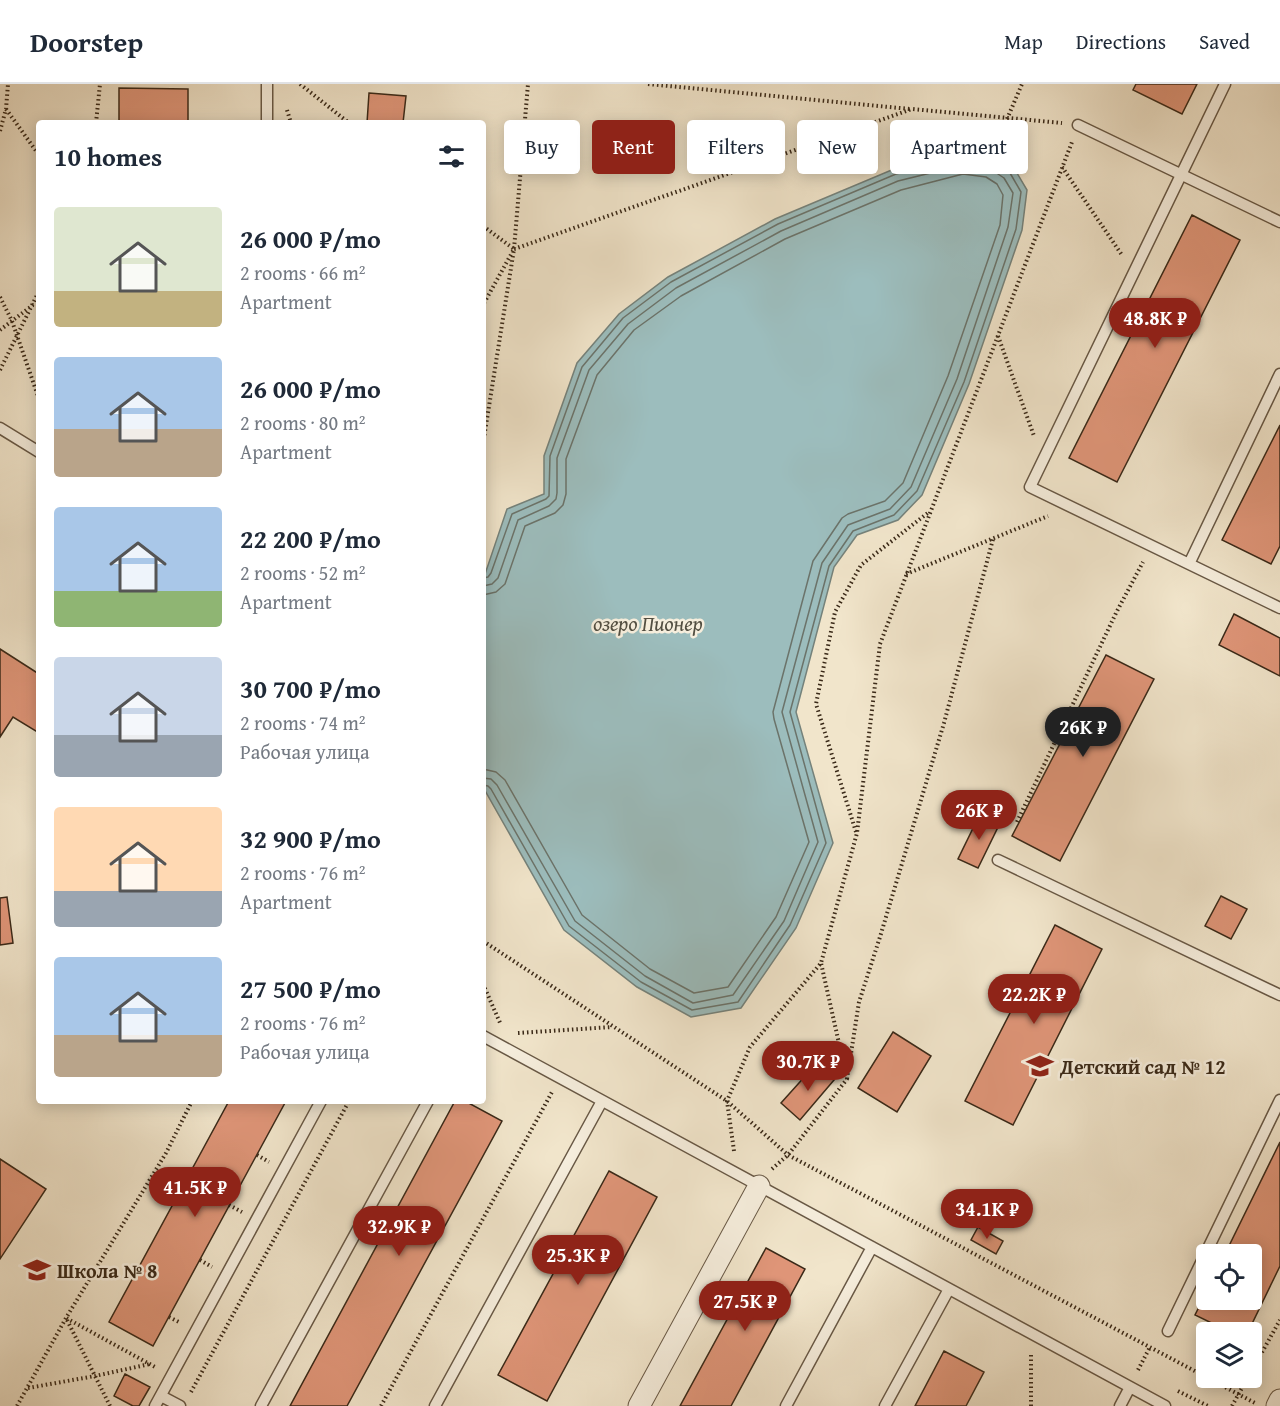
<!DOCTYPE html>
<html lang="en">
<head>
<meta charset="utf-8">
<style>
  :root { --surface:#fff; --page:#f2f2f3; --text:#1f2937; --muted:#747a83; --line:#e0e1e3; --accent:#8f2418 }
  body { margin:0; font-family:"Gentium Book Plus",serif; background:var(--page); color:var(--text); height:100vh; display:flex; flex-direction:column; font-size:22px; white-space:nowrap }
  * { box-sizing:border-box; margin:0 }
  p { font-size:20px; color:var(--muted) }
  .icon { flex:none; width:33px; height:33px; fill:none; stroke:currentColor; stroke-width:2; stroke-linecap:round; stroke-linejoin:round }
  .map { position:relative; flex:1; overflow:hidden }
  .details { position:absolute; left:36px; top:36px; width:450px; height:984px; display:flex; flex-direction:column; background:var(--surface); border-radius:6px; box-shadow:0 3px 15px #0003 }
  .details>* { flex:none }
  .top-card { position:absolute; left:504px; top:36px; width:570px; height:54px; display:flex; gap:12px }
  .fabs { position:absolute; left:1196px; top:1160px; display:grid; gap:12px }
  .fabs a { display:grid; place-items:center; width:66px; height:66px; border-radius:6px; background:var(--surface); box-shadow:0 3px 15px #0003; font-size:30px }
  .price { position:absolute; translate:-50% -51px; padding:0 14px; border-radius:21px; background:var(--accent); color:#fff; font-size:20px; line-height:39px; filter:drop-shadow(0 2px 3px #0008) }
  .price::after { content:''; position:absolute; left:50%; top:36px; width:18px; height:14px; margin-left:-9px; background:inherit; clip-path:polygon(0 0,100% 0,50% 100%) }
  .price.active { background:#222; color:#fff }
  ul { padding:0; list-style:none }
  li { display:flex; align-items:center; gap:18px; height:150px; padding:0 18px }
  li span { display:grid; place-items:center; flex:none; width:168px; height:120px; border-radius:6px; color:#555 }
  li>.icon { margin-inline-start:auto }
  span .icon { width:72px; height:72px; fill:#fffc; stroke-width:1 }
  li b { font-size:26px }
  h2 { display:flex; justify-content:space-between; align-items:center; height:72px; padding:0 18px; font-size:26px }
  .pill { padding:0 21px; border-radius:6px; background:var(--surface); box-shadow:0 3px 15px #0003; font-size:21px; line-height:54px }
  .pill.active { background:var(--accent); color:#fff }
  header { display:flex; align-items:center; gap:36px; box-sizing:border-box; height:84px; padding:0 30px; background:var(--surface); border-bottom:2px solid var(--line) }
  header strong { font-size:28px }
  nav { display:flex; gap:33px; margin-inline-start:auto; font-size:21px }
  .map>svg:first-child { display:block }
</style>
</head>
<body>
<header>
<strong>Doorstep</strong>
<nav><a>Map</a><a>Directions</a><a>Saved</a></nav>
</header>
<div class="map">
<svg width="1280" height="1322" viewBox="0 0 1280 1322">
  <rect width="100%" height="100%" fill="#f1e5cb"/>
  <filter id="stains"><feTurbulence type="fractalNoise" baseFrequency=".00333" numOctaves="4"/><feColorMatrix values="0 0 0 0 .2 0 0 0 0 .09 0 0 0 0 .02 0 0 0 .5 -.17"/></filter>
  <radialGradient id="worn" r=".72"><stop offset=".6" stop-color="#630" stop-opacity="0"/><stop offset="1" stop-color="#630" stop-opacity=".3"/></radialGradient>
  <path fill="#9cbdbd" stroke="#75827b" stroke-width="1.5" d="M962,67l32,4 20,13 13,22 -5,40 -53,154 -47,111 -24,25 -41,15 -23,32 -38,145 37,131 -37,85 -55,80 -50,9 -54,-30 -73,-57 -81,-143v-207l24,-71 37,-15v-38l33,-93 42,-49 49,-37 107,-58 119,-50z"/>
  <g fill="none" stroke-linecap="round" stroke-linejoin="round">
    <path stroke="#6b736a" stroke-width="1.5" d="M483,494l5,-1 3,-4 21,-59 34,-15 3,-3 1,-40 32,-89 41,-49 48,-36 107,-58 118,-50 66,-17 30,4 18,12 11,19 -5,37 -52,153 -47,109 -23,24 -41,16 -24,35 -39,146 36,131 -36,82 -52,77 -46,8 -51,-28 -72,-56 -78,-137 -3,-3 -5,-1
      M483,502l9,-2 6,-6 20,-58 31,-14 7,-7 1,-6v-35l32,-88 39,-46 48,-36 105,-57 117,-50 65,-16 26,3 15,10 9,15 -5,34 -51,152 -46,108 -21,22 -42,16 -26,38 -40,149 36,130 -34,79 -51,74 -40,8 -48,-27 -70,-55 -78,-136 -6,-6 -8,-1
      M483,511l13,-3 9,-8 20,-58 30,-13 8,-8 3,-11v-35l31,-84 37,-45 47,-34 104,-57 116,-49 62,-16 23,3 11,7 6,11 -3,30 -52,151 -45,107 -18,18 -37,13 -6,4 -29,43 -40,151 1,7 35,123 -33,75 -48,70 -34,6 -44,-24 -68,-54 -77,-135 -9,-8 -13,-3"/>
  </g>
  <path fill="#df9578" stroke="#3a2918" stroke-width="1.5" d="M1136,0h61l-15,30 -49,-24z
    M119,4l69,1v34h-69z
    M369,9l37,3 -3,27h-36z
    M1192,131l48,25 -123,242 -48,-24z
    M1280,341v121l-9,18 -49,-24z
    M1234,530l46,24v38l-61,-31z
    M0,565l39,25v59l-26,-16 -13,20z
    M1106,571l48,24 -94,182 -48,-25z
    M980,730l20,9 -22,45 -20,-9z
    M1221,812l26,13 -16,30 -26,-13z
    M7,813l6,46 -13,2v-47z
    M1055,841l47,24 -89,176 -48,-24z
    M893,948l38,24 -34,56 -39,-24z
    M816,980l18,16 -34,40 -19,-17z
    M229,1017h57l-133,245 -44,-24z
    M455,1017h10l37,20 -155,285h-57z
    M1280,1058v124l-32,66h-18l-35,-17 11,-22v6h45v-45h-26z
    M0,1075l46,30 -46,70z
    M609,1087l48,26 -110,204 -49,-26z
    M978,1143l25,14 -7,13 -25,-14z
    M766,1164l39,21 -74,137h-51z
    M944,1267l40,21 -18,34h-51z
    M125,1290l25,13 -11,19h-6l-19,-10z"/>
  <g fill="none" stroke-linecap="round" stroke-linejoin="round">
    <defs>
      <path id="service" d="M1225,0l-195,403 250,121
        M267,39v-39
        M1078,41l202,97
        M0,344l39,24
        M1189,480l91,-190
        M998,776l282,135
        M483,952l682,370
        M1168,1247l112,-231
        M161,1312l19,10
        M155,1322l166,-305
        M261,1322l167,-305
        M435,1322l167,-305
        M786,1322l86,-159
        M885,1322l64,-117
        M1120,1322l10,-19"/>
      <path id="minor" d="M639,1322l120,-220
        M1277,1322l3,-6"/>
    </defs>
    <use href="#service" stroke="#685845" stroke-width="13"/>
    <use href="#minor" stroke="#685845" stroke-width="23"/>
    <path stroke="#3a2918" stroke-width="4" stroke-dasharray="1.5 3" stroke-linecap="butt" d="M300,0l49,39
      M648,0l262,25
      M6,25l33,46
      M287,26l4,13
      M1007,35l15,-35
      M96,39l4,-39
      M0,47l6,-22 2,-25
      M1062,83l60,88
      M483,142l31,23 -31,56
      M514,165l398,-140 150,14
      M0,213l12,24 27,78
      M0,246l33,-25h6
      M998,252l36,100
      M0,286l39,-79
      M483,360l31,-195 14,-165
      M906,490l142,-58
      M1017,738l99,-209 27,-51
      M856,748l-40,-128 19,-92 26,-47 68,-53
      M483,857l244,160 61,54 467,248
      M483,900l18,41
      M518,949l94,-6
      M847,995l12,-77 21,-65 64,-214 49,-184
      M734,1067l-7,-50 23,-54 71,-84 36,-130 23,-189 192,-502
      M257,1071l12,7
      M772,1085l16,-14 59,-76 -26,-116
      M229,1121l13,7
      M200,1176l12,7
      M169,1233l12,6
      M1138,1286l12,-23
      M1251,1288l29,-52
      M28,1304l67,-12 55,-12
      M1178,1307l30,15
      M191,1308l158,-291
      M17,1322l49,-88 100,-165 26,-52
      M110,1322l-44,-88 89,49
      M381,1322l171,-314
      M1031,1322v-53
      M1232,1322l16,-29"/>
    <use href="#service" stroke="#f6eedd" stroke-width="10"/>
    <use href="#minor" stroke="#f6eedd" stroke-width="21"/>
  </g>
  <defs>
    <symbol id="school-bare" viewBox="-9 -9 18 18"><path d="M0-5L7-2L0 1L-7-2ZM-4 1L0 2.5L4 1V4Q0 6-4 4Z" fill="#8f2418" stroke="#f6eedd" stroke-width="2.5" paint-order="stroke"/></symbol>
  </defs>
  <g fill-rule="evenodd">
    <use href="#school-bare" x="1021" y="963" width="38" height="38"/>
    <use href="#school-bare" x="18" y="1167" width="38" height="38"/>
  </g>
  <g text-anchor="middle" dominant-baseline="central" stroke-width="5" stroke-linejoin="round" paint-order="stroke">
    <g font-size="20" font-weight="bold" fill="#3a2918" stroke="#f6eedd" text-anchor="start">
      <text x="1060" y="982">Детский сад № 12</text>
      <text x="57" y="1186">Школа № 8</text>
    </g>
    <g font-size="21" font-style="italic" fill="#524e41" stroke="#f6eedd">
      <text x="648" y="539">озеро Пионер</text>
    </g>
  </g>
  <rect width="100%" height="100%" filter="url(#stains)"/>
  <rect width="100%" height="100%" fill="url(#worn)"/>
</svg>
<div class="fabs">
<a><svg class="icon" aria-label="locate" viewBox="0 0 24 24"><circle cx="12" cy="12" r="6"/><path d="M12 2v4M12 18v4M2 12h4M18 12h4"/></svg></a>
<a><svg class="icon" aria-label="layers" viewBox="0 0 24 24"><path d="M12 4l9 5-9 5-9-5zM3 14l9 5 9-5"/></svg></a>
</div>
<b class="price" style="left:1155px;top:265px">48.8K ₽</b>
<b class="price active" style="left:1083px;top:674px">26K ₽</b>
<b class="price" style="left:979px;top:757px">26K ₽</b>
<b class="price" style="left:1034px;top:941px">22.2K ₽</b>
<b class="price" style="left:808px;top:1008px">30.7K ₽</b>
<b class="price" style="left:195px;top:1134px">41.5K ₽</b>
<b class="price" style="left:987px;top:1156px">34.1K ₽</b>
<b class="price" style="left:399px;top:1173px">32.9K ₽</b>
<b class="price" style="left:578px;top:1202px">25.3K ₽</b>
<b class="price" style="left:745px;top:1248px">27.5K ₽</b>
<div class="top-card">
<a class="pill">Buy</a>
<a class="pill active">Rent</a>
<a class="pill">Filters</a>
<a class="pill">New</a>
<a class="pill">Apartment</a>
</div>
<section class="details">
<h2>10 homes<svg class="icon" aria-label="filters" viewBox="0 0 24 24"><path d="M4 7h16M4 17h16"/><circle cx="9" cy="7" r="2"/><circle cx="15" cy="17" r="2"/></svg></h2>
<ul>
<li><span style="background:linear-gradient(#dfe7d0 70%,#c2b280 0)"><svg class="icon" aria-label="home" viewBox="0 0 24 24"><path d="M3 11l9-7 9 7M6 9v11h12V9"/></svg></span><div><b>26 000 ₽/mo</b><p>2 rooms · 66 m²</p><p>Apartment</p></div></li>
<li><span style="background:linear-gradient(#a9c7e8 60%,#b9a48a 0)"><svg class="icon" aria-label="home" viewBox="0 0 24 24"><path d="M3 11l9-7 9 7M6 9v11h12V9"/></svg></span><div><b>26 000 ₽/mo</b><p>2 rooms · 80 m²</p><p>Apartment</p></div></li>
<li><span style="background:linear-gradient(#a9c7e8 70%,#8fb573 0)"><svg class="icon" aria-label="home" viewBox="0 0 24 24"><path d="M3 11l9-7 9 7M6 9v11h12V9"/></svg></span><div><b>22 200 ₽/mo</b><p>2 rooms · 52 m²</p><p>Apartment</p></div></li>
<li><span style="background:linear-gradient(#c9d6e8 65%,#9aa5b1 0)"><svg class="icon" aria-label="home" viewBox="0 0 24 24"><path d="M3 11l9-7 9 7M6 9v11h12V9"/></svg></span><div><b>30 700 ₽/mo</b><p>2 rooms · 74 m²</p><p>Рабочая улица</p></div></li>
<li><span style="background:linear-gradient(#ffd9b3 70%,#9aa5b1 0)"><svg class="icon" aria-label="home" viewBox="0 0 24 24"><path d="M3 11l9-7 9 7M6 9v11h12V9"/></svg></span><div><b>32 900 ₽/mo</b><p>2 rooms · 76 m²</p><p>Apartment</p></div></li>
<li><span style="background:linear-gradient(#a9c7e8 65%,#b9a48a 0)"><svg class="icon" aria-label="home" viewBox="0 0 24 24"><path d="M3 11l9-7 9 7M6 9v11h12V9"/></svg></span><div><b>27 500 ₽/mo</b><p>2 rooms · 76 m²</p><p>Рабочая улица</p></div></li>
</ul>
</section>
</div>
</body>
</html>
